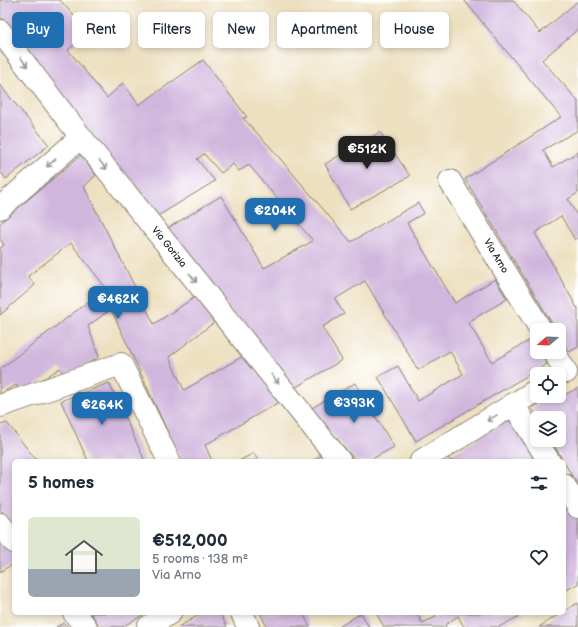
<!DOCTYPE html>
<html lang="en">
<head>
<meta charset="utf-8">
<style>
  :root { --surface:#fff; --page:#f2f2f3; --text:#1f2937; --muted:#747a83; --line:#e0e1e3; --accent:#1f6fb2 }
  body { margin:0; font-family:"Balsamiq Sans",sans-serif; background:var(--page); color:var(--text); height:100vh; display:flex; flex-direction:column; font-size:15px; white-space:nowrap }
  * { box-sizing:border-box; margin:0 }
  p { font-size:13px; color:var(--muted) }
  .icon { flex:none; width:22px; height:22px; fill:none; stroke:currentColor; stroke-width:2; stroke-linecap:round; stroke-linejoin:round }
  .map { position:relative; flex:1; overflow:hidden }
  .sheet { position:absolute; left:12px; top:459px; width:554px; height:156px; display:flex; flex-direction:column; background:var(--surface); border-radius:6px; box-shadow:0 2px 6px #0003 }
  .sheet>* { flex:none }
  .top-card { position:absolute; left:12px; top:12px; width:554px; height:36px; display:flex; gap:8px }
  .needle { width:26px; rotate:251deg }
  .controls { position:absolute; left:530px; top:323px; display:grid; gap:8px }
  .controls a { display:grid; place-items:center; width:36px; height:36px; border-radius:6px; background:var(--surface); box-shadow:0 2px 6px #0003; font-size:20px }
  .price { position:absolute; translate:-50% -34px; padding:0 9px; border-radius:8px; background:var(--accent); color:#fff; font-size:13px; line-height:26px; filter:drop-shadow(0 1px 2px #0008) }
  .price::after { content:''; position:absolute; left:50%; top:24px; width:12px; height:9px; margin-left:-6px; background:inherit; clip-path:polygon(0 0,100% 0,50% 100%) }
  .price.selected { background:#222; color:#fff }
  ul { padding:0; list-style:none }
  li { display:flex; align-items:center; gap:12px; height:100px; padding:0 16px }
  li+li { border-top:1px solid var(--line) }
  li span { display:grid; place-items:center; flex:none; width:112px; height:80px; border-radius:6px; color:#555 }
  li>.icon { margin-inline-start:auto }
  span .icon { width:48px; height:48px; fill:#fffc; stroke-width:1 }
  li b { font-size:17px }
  h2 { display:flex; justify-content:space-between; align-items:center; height:48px; padding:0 16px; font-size:17px }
  .chip { padding:0 14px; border-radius:6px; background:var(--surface); box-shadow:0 2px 6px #0003; font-size:14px; line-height:36px }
  .chip.selected { background:var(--accent); color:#fff }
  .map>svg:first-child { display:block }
</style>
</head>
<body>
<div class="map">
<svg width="578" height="627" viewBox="0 0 578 627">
  <rect width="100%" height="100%" fill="#fff"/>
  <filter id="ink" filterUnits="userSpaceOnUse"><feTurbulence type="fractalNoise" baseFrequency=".025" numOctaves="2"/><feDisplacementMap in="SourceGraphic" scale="8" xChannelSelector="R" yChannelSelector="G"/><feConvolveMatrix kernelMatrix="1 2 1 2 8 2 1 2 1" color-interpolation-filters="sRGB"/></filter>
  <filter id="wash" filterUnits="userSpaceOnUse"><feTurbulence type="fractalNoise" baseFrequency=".012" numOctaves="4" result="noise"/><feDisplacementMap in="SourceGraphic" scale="16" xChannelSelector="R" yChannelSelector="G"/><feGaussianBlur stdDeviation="0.9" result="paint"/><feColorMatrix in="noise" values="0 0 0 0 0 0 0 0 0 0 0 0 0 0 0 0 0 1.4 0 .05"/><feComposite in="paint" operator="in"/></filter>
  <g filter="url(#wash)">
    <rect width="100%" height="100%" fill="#ede0c0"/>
    <g id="blocks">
      <path fill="#d0b6dd" d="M0,0h60l28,32 -20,18 39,48 16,-15 16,22 64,-45 44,57 -4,1 28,30 80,94 67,-39 6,10 -17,10 48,80 40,-24 12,20 -39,23 24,40 40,-23 5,9v4h3l7,12 -131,77 -38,-64 20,-11 20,35 45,-27 -13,-23 -32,19 -53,-89 -30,18 9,15 -22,13 20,33 -51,30 -123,-162 53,-32 43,72 49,-27 -64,-76 -10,6 -6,-7 -12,9 -17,-19 -7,5 18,22 -59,36 -156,-200z
        M464,0h49l27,33 38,-32v28l-36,31 36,41v29l-35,20 10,17 25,-15v41l-10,6 8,15 2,-1v25l-3,2 -14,-24 -26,17 42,75 1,-1v40l-9,5 -10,-17v-5h-3l-91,-151 96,-62z
        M0,85l49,60 -43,34 -6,-8z
        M380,132l30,44 -60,33 -25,-45z
        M81,155l15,20 -12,12 70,137 41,-27 21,24 -47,36 15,33 61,-35 34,47 -74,43 7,16h-31l-70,-152 -23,17 11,31 -34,19 -5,-8 -39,26 -5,-9 -16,9v-25l106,-81 -35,-45 -43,33 7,9 -35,30v-67l4,-3 -4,-6v-16z
        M109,383l36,78h-57l-27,-60z
        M355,383l39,64 -26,14h-12l-46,-52z
        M578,388v98l-27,-46h8v-22h-21l-6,-10 19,-12h8v-4l3,4z
        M515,416l29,45h-94l-2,-4z
        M7,423l30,38h-23v65l-14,-17v-84z
        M254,453l4,8h-19z
        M322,455l5,6h-15z
        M564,492l14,20v72l-14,7z
        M0,541l14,16v6l-14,9z
        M578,603v24h-39l22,-14h3v-2z
        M91,613h55l-24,14h-22z
        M203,613h17l7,14h-49z
        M260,613h43l7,14h-43z
        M361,613l8,14h-30z
        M376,613h41l5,10 14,-6 -1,-4h90l-26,14h-35l-6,-11 -13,9 1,2h-62z
        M64,623l4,4h-12z"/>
    </g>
  </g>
  <g filter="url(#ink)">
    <use href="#blocks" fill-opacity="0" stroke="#847e6e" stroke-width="1"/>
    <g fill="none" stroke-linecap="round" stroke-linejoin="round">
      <defs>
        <path id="street" d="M0,31l81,106 259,324
          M450,181l91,149
          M0,208l81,-71
          M554,352l12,20
          M513,404l36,57
          M0,406l121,-42 48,97
          M421,461l116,-71
          M564,485l14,22
          M0,524l14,18
          M74,613l12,14
          M148,627l22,-14"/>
        <path id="secondary" d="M242,613l6,14"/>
      </defs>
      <use href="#street" stroke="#847e6e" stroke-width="24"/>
      <use href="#secondary" stroke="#847e6e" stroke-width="24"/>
      <use href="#street" stroke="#fff" stroke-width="22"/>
      <use href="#secondary" stroke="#fff" stroke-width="22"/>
    </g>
    <defs><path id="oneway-shaft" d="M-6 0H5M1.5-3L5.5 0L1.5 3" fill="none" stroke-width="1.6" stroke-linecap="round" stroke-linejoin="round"/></defs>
    <g stroke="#999">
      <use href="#oneway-shaft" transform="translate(24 62) rotate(53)"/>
      <use href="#oneway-shaft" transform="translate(51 163) rotate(139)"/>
      <use href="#oneway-shaft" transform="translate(103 165) rotate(51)"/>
      <use href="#oneway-shaft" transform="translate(193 278) rotate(51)"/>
      <use href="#oneway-shaft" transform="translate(275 379) rotate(51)"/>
      <use href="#oneway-shaft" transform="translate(492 418) rotate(149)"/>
    </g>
  </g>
  <g text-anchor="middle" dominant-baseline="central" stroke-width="3" stroke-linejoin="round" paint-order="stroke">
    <g font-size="10" fill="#1c1c1c" stroke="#fff">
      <text transform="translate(169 247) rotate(51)">Via Gorizia</text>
      <text transform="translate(496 256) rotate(59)">Via Arno</text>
    </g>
  </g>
</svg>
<div class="controls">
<a><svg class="needle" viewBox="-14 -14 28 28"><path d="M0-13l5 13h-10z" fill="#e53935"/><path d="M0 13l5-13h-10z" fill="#747a83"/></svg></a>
<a><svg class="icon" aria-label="locate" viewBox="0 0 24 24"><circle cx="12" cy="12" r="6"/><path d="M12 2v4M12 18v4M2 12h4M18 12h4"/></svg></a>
<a><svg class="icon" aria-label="layers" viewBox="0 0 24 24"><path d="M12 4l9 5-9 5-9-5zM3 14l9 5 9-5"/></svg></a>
</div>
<b class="price selected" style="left:367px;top:170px">€512K</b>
<b class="price" style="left:275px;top:232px">€204K</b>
<b class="price" style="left:118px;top:320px">€462K</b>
<b class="price" style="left:354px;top:424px">€393K</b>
<b class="price" style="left:102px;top:426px">€264K</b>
<div class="top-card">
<a class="chip selected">Buy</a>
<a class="chip">Rent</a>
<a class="chip">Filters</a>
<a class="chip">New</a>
<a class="chip">Apartment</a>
<a class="chip">House</a>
</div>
<section class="sheet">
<h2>5 homes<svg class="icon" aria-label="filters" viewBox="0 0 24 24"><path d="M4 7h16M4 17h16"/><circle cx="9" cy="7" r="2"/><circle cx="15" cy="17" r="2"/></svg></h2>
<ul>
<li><span style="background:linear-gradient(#dfe7d0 65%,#9aa5b1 0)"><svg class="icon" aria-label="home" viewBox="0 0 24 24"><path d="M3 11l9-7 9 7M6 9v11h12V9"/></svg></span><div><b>€512,000</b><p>5 rooms · 138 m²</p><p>Via Arno</p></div><svg class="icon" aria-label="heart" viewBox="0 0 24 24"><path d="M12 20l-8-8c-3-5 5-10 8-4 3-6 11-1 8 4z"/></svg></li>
</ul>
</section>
</div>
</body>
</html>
